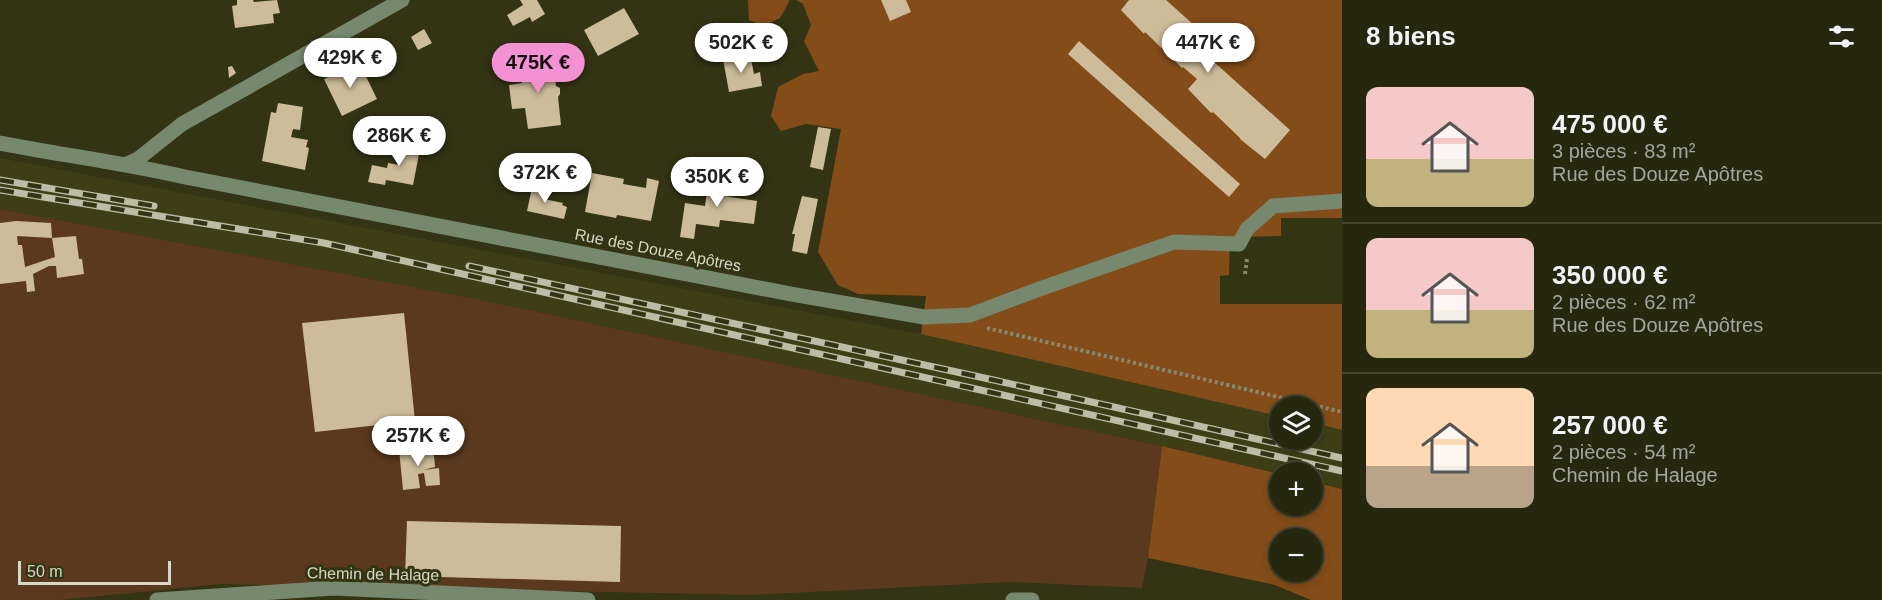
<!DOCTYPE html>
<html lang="fr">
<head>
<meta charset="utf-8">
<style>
  :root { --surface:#26270f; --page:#2e2f18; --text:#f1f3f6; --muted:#a4a59e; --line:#42442f; --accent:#f491d3 }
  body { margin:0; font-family:Helvetica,sans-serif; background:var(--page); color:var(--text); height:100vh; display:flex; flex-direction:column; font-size:22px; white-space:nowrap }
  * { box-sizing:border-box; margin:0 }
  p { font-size:20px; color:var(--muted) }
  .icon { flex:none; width:33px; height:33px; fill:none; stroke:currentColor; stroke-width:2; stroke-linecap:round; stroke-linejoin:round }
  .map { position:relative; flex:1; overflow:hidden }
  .drawer { display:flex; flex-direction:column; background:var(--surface); width:540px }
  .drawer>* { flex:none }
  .tools { position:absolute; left:1269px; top:396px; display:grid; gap:12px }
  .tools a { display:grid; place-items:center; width:54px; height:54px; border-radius:50%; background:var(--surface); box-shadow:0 3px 9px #0003,0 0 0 2px var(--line); font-size:30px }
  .scale { position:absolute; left:18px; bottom:15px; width:153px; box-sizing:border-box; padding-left:6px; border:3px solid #d6d8c5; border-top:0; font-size:16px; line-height:21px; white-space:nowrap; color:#d6d8c5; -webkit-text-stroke:4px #333414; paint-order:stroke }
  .price { position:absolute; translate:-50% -51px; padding:0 14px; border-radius:21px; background:#fff; color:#222; font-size:20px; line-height:39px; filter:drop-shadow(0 2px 3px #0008) }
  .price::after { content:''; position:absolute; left:50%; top:36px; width:18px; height:14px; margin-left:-9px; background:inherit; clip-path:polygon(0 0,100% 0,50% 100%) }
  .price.on { background:var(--accent); color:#111 }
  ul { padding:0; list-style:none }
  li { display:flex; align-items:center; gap:18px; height:150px; padding:0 24px }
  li+li { border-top:2px solid var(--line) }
  li span { display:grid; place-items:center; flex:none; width:168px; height:120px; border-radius:12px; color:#555 }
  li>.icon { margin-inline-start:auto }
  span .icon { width:72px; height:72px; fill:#fffc; stroke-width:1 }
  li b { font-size:26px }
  h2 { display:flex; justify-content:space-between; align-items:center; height:72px; padding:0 24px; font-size:26px }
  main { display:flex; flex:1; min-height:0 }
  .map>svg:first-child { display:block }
</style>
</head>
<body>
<main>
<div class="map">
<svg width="1342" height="600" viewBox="0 0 1342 600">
  <rect width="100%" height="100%" fill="#333414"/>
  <path fill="#3d3e16" d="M0,158l921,176 358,82 1,24h32l1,-17 29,7v58l-29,-6 -1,-10 -33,2 -117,-28 -680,-146 -482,-91z"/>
  <path fill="#5a391e" d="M0,209l482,91 680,146 -14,112 -6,30 -133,-6 -256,13 -532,-11 -161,16h-60z"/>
  <path fill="#834c18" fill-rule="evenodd" d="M748,0h42l-10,18 -17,8 -14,-6z
    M796,0h546v218h-61v18l-51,1 -1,38 -9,1v28h122v126l-29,-7 -1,-17h-32l-1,10 -358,-82 5,-38 -68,-2 -20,-9 -20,-33 23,-123 -35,-5 -25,7 -10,-15 7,-29 25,-13 16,-3 -15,-30 7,-16 -8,-21z
    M1162,446l117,28 1,32h32l1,-24 29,7v111h-31l-36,-15 -127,-27zM1312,538v34h-32v-34z"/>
  <path fill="#cdbc9a" d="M237,0h16l1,2 23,-2 3,13 -7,1 1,9 -39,5 -3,-22 5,-1z
    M520,0h17l8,14 -13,8 -2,-5 -17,9 -6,-11 16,-10z
    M881,0h25l5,12 -21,9z
    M1129,0h37l57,51 -9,11 76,68 -25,29 -25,-20v-1l-27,-26 -2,1 -23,-24 9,-10 -14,-12 -1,1 -37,-36 -1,2 -23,-24z
    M624,8l15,26 -41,22 -14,-26z
    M424,29l8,14 -14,7 -7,-13z
    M1079,41l161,143 -11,13 -161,-143z
    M750,54l4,20 6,-2 2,14 -33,6 -6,-33z
    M553,58l3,28 4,2v6l-2,3 3,28 -33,4 -3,-21 -13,1 -3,-24 13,-2 -3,-21z
    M359,62l18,37 -35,17 -18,-37z
    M232,66l4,7 -7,5 -1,-11z
    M278,103l25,4 -3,23 -7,-1 -2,8 17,3 -2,7 3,1 -4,22 -43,-9 9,-49 5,1z
    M818,127l13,2 -8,41 -13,-3z
    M404,141l17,3 -8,41 -27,-5 -1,5 -17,-3 4,-17 15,3 1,-5 12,2z
    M710,171l16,3 -2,22 33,5 -3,23 -34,-4 -1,7 -23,-3 -2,15 -14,-2 5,-34 20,3z
    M592,173l32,6 -1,5 23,4 1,-10 12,3 -8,40 -34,-6 -1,3 -31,-6z
    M533,183l13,4 -2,12 19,4 -1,2 5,2 -3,12 -37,-8z
    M802,196l16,3 -11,55 -15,-3 3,-17h-3z
    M16,221l35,2 1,15 -35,-2 1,9h4l3,22 30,-10 -3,-19 24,-2 3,23h3l2,15 -27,4 -1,-12h-7l-16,8 2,17 -8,1 -1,-11 -26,3v-61z
    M404,313l11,108 -100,11 -13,-109z
    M433,445l2,22 -12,3 16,-2 1,17 -14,1 -2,-13 -6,1 2,14 -17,2 -4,-41z
    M407,521l214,5 -1,56 -215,-6z"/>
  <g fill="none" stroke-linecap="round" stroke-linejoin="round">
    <path stroke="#878970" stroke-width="4" stroke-dasharray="3 3" stroke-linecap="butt" d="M1245,274l2,-15
      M987,328l355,84"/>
    <path stroke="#76896f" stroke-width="15" d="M0,143c62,12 124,20 185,34l606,117 133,23 46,-2 75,-28 129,-45 65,2 8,-15 26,-23 69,-5
      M127,164l11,-5 44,-35 220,-124
      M157,600l177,-12 254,12
      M1013,600h19"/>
    <defs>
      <path id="rail" d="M0,180l154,26
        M0,190l324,53 1018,228
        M469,266l520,113 353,79"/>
    </defs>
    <use href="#rail" stroke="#bbbda7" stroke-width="7"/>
    <use href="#rail" stroke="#333414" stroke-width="4.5" stroke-dasharray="14" stroke-linecap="butt"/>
  </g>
  <g text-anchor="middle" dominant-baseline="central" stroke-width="6" stroke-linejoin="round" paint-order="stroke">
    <g font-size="16" fill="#d6d8c5" stroke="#333414">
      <text transform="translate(658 250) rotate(11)">Rue des Douze Apôtres</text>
      <text transform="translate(373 574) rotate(1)">Chemin de Halage</text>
    </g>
  </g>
</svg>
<div class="tools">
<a><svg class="icon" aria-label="layers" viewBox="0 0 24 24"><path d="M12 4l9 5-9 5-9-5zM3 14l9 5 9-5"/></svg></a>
<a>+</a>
<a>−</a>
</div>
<div class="scale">50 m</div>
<b class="price" style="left:741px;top:74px">502K €</b>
<b class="price" style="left:1208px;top:74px">447K €</b>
<b class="price" style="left:350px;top:89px">429K €</b>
<b class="price on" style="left:538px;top:94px">475K €</b>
<b class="price" style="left:399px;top:167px">286K €</b>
<b class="price" style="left:545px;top:204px">372K €</b>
<b class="price" style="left:717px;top:208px">350K €</b>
<b class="price" style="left:418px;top:467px">257K €</b>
</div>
<section class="drawer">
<h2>8 biens<svg class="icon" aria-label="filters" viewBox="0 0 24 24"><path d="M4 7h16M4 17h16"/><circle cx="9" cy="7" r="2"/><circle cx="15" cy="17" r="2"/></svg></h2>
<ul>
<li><span style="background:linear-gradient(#f6c9c9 60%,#c2b280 0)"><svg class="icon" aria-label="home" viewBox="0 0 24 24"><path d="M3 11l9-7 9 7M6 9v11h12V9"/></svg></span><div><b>475 000 €</b><p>3 pièces · 83 m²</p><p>Rue des Douze Apôtres</p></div></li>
<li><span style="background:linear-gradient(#f6c9c9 60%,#c2b280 0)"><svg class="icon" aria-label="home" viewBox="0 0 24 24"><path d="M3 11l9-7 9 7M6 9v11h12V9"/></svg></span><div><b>350 000 €</b><p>2 pièces · 62 m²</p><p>Rue des Douze Apôtres</p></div></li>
<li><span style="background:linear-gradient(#ffd9b3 65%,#b9a48a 0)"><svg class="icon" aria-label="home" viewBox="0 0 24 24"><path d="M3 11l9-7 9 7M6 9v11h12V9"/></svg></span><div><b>257 000 €</b><p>2 pièces · 54 m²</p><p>Chemin de Halage</p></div></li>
</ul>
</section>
</main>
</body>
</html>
